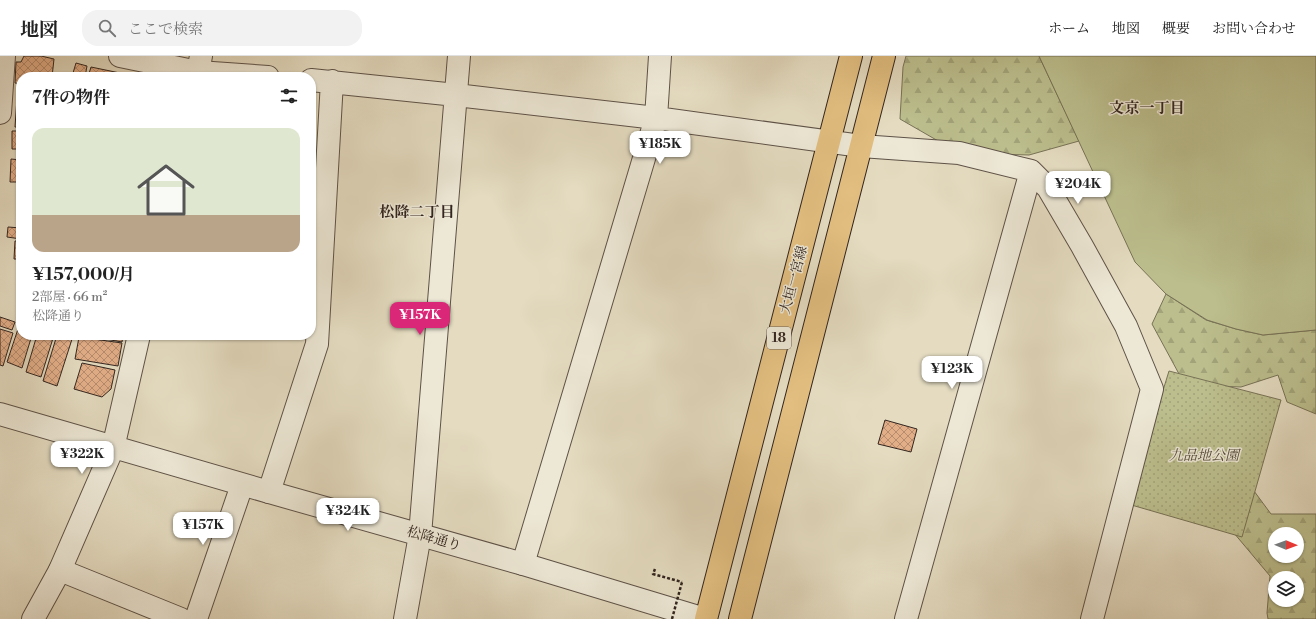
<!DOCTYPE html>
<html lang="ja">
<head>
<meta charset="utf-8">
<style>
  :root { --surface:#fff; --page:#f2f2f2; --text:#222; --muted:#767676; --line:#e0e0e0; --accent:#db2777 }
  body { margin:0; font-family:"Libre Bodoni","Noto Serif JP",serif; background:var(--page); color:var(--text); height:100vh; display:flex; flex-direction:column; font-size:15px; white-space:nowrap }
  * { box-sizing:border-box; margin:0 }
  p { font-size:13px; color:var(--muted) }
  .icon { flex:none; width:22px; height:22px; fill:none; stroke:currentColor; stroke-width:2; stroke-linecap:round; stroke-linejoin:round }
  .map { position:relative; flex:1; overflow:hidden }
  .panel { position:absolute; left:16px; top:16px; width:300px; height:268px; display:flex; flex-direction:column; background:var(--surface); border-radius:16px; box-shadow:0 1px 3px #0004 }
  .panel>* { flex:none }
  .needle { width:26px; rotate:91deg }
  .tools { position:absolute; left:1268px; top:471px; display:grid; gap:8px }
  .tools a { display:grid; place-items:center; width:36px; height:36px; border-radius:50%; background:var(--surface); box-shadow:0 1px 3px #0004; font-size:20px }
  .price { position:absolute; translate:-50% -34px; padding:0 9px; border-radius:8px; background:#fff; color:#222; font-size:13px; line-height:26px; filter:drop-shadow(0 1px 2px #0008) }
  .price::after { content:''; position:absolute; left:50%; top:24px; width:12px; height:9px; margin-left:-6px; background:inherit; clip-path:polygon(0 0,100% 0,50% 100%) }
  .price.selected { background:var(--accent); color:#fff }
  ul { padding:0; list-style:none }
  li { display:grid; align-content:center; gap:8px; height:212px; padding:0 16px }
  li span { display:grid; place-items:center; height:124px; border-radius:12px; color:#555 }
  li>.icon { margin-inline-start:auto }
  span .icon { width:72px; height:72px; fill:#fffc; stroke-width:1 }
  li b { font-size:17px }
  h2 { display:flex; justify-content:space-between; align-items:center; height:48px; padding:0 16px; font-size:17px }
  header { display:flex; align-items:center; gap:24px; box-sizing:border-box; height:56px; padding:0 20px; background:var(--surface); border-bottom:1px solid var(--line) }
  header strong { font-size:19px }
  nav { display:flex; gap:22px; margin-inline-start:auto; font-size:14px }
  .search { width:280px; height:36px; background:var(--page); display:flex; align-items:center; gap:10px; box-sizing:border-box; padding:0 14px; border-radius:16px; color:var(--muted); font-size:15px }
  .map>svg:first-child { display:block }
</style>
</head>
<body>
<header>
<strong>地図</strong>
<div class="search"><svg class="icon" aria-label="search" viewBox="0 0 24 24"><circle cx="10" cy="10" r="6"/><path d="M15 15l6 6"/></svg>ここで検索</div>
<nav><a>ホーム</a><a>地図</a><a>概要</a><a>お問い合わせ</a></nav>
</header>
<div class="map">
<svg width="1316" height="563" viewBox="0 0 1316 563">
  <defs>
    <pattern id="forest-firs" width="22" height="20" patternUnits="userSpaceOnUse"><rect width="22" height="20" fill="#bcbe8d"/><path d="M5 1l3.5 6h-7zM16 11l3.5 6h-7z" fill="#a2a379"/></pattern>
    <pattern id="park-dots" width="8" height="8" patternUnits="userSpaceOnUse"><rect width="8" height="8" fill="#bcbe8d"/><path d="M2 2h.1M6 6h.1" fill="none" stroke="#a2a379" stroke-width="1.8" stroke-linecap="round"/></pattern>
    <pattern id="building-cross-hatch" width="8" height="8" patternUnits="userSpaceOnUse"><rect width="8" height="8" fill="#e2ae88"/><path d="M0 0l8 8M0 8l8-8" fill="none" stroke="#b88d6f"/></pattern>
  </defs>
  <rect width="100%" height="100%" fill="#e4dbc0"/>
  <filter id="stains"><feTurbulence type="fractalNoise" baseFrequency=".005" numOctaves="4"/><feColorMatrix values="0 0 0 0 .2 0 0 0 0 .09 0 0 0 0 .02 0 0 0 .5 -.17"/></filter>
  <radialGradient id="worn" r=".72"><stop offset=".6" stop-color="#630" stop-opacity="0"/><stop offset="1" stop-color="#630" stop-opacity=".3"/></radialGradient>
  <path fill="url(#forest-firs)" stroke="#777256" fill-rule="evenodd" d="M906,0h133l40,85 -50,14 -70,-2 -59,-34 3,-52z
    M1166,238l40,26 30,9 27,6 53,-5v84l-29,-12 -9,-27 -37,12 -56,-2 -33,-61z
    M1254,435l17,23h45v105h-48l-1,-6 3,-37 -47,-56zM1275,478h22v22h-22zM1275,522h22v22h-22z"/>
  <path fill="url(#park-dots)" stroke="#777256" d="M1169,315l112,29 -39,137 -114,-33z"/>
  <path fill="#bcbe8d" stroke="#777256" d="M1039,0h277v274l-53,5 -27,-6 -29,-9 -41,-26 -31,-32z"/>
  <path fill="url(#building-cross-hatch)" stroke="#32251f" d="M24,0h17l13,3 -2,18h-31v18h-3l2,-11 -5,-1 1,-21h5z
    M76,7l11,3 -2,11h-6v-2l-6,-2z
    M91,11l29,6 -1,4h-31z
    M17,42l4,1v28h-6z
    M12,75h9v18h-9z
    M11,103l10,1v22h-11z
    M8,171l13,1v11l-14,-2z
    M15,185h6v18h-7z
    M0,261l15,5 -3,8 -12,-4z
    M0,273l13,4 -10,33 -3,-1z
    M18,273l3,1v5h11l-10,33 -15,-6z
    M37,279h17l-13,42 -15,-5z
    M57,279l16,1 -16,50 -14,-5z
    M95,279h28l-1,7 -28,-5z
    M79,281l43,6 -4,23 -43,-7z
    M82,307l33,7 -4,19 -9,8 -28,-8z
    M885,364l32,9 -6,23 -33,-8z"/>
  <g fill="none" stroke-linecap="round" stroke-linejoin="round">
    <defs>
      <path id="minor" d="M120,0l78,16 70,5
        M660,0l-4,62 205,28 98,7 72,18 17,17 34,58 44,80 26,63 -60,230
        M311,24l145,15 200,23 -133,446
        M0,57l4,-57
        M269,436l48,-148 15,-263
        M60,514l121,49
        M196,563l46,-134
        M405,563l15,-84 39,-479
        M906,563l125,-448"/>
      <path id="tertiary" d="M197,21l4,-21
        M0,358l269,78 254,72 182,55
        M33,563l27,-49 53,-122 26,-113"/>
      <path id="primary" d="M706,563l145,-563
        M740,563l144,-563"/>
    </defs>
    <use href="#minor" stroke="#5e5247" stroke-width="24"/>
    <use href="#tertiary" stroke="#5e5247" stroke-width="24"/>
    <use href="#primary" stroke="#32251f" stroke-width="24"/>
    <path stroke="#32251f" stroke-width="2.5" stroke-dasharray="3 2" stroke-linecap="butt" d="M655,513l-2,5 29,8"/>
    <use href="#minor" stroke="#ede8d6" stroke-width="22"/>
    <use href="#tertiary" stroke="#ede8d6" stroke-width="22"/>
    <use href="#primary" stroke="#e2be80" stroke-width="22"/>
    <path stroke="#32251f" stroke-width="2.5" stroke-dasharray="3 2" stroke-linecap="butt" d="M672,563l10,-37"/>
  </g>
  <g text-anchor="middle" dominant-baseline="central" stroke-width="3" stroke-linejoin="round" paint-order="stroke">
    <rect fill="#ede8d6" stroke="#6a6056" stroke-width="1" x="767" y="271" width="24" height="22" rx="3"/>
    <g font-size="13" font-weight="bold" fill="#32251f">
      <text x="779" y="282">18</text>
    </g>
    <g font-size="14" fill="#32251f" stroke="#ede8d6">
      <text transform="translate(794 224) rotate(-75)">大垣一宮線</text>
      <text transform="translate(434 483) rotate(16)">松降通り</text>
    </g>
    <g font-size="14" font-style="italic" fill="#544b3a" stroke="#ede8d6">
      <text x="1204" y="400">九品地公園</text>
    </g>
    <g font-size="15" font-weight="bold" fill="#32251f" stroke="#ede8d6">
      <text x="1147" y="52">文京一丁目</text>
      <text x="417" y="156">松降二丁目</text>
    </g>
  </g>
  <rect width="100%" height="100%" filter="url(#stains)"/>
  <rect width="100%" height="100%" fill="url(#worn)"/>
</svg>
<div class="tools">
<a><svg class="needle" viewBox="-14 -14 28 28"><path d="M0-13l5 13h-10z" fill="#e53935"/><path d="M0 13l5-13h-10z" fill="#767676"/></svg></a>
<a><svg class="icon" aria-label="layers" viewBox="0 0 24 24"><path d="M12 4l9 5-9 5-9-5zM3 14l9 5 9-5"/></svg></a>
</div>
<b class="price" style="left:660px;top:109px">¥185K</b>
<b class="price" style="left:1078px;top:149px">¥204K</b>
<b class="price selected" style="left:420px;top:280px">¥157K</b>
<b class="price" style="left:952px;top:334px">¥123K</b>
<b class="price" style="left:82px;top:419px">¥322K</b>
<b class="price" style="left:348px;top:476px">¥324K</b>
<b class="price" style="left:203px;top:490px">¥157K</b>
<section class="panel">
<h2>7件の物件<svg class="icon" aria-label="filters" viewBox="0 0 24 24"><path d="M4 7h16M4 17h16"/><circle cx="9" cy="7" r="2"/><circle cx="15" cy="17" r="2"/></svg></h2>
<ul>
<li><span style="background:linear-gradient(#dfe7d0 70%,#b9a48a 0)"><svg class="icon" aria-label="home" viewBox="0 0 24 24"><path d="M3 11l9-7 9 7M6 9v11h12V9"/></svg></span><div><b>¥157,000/月</b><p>2部屋 · 66 m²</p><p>松降通り</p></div></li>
</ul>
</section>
</div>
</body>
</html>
